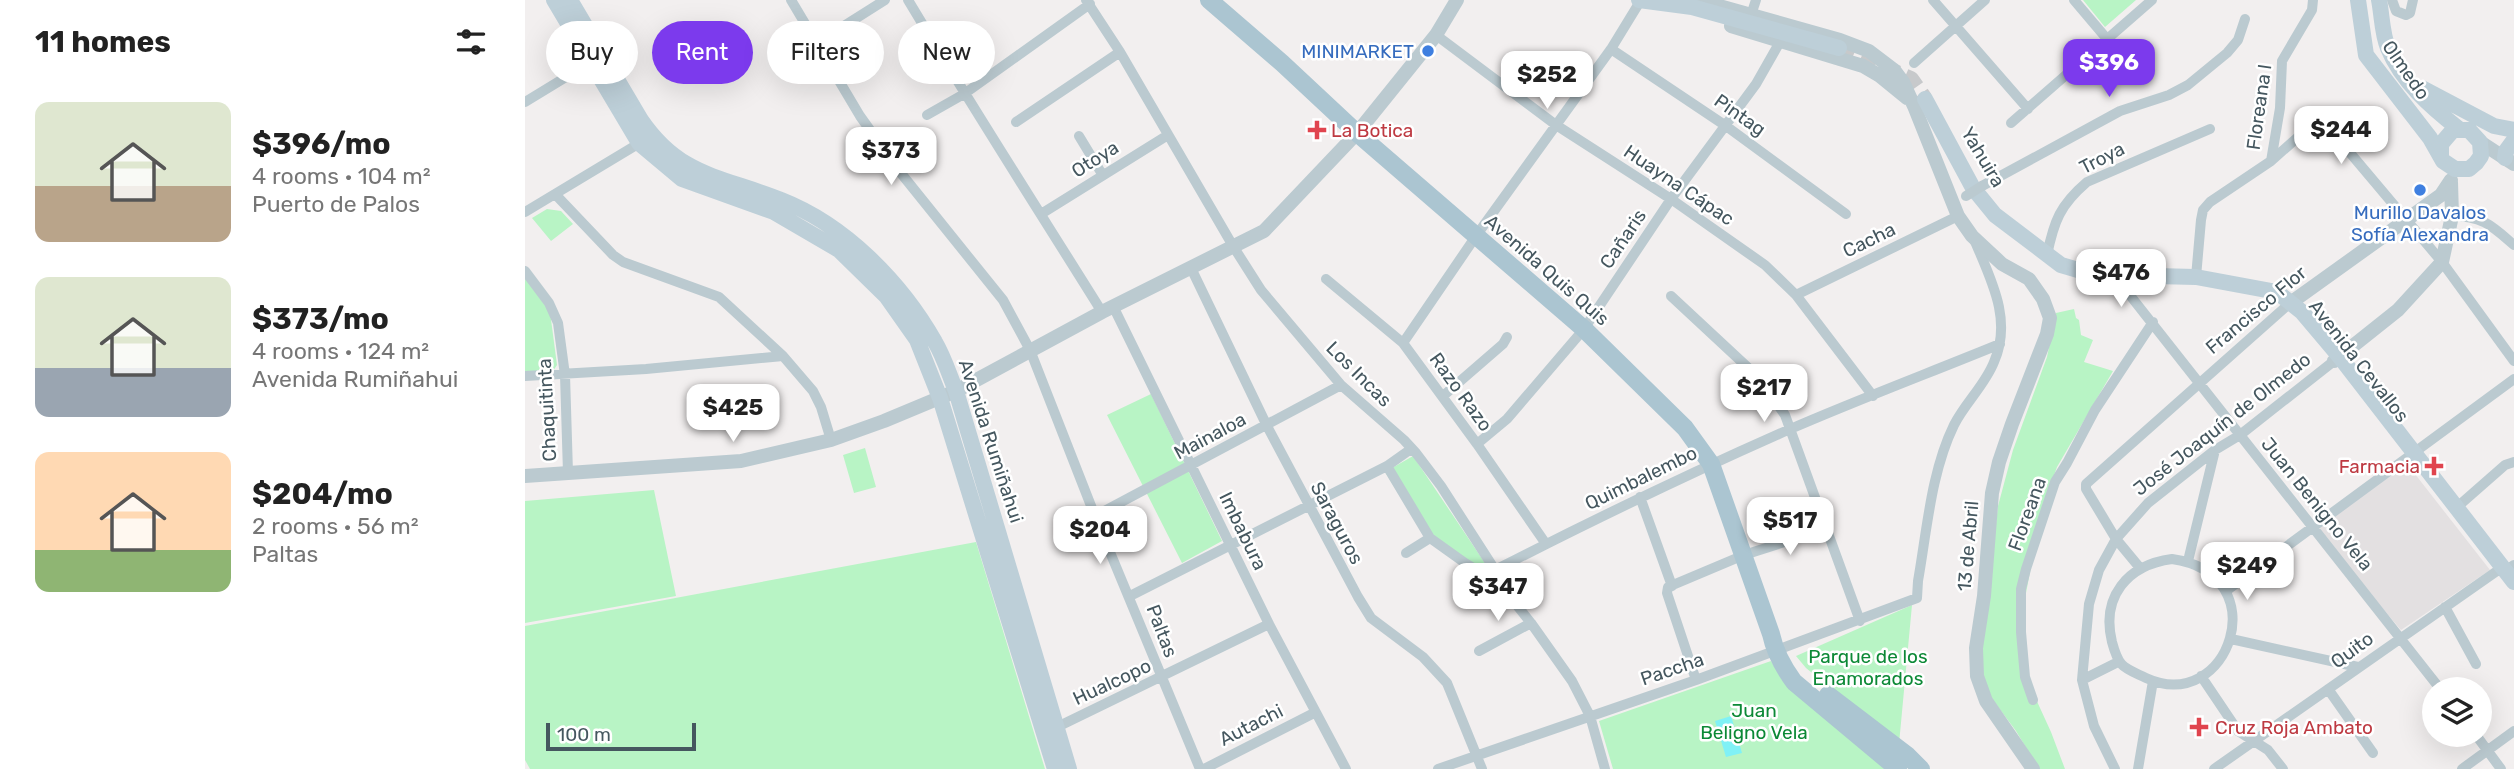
<!DOCTYPE html>
<html lang="en">
<head>
<meta charset="utf-8">
<style>
  :root { --surface:#fff; --page:#f2f2f2; --text:#222; --muted:#767676; --accent:#7c3aed }
  body { margin:0; font-family:Rubik,sans-serif; background:var(--page); color:var(--text); height:100vh; display:flex; flex-direction:column; font-size:26px; white-space:nowrap }
  * { box-sizing:border-box; margin:0 }
  p { font-size:23px; color:var(--muted) }
  .icon { flex:none; width:38px; height:38px; fill:none; stroke:currentColor; stroke-width:2; stroke-linecap:round; stroke-linejoin:round }
  .map { position:relative; flex:1; overflow:hidden }
  .details { display:flex; flex-direction:column; background:var(--surface); width:525px }
  .details>* { flex:none }
  .top-card { position:absolute; left:21px; top:21px; width:665px; height:63px; display:flex; gap:14px }
  .tools { position:absolute; left:1897px; top:677px; display:grid; gap:14px }
  .tools a { display:grid; place-items:center; width:70px; height:70px; border-radius:50%; background:var(--surface); box-shadow:0 7px 28px #0002; font-size:35px }
  .scale { position:absolute; left:21px; bottom:18px; width:150px; box-sizing:border-box; padding-left:7px; border:4px solid #45575f; border-top:0; font-size:19px; line-height:24px; white-space:nowrap; color:#45575f; -webkit-text-stroke:5px #fff; paint-order:stroke }
  .price { position:absolute; translate:-50% -60px; padding:0 16px; border-radius:14px; background:#fff; color:#222; font-size:23px; line-height:46px; filter:drop-shadow(0 2px 4px #0008) }
  .price::after { content:''; position:absolute; left:50%; top:42px; width:21px; height:16px; margin-left:-10px; background:inherit; clip-path:polygon(0 0,100% 0,50% 100%) }
  .price.active { background:var(--accent); color:#fff }
  ul { padding:0; list-style:none }
  li { display:flex; align-items:center; gap:21px; height:175px; padding:0 35px }
  li span { display:grid; place-items:center; flex:none; width:196px; height:140px; border-radius:14px; color:#555 }
  li>.icon { margin-inline-start:auto }
  span .icon { width:84px; height:84px; fill:#fffc; stroke-width:1 }
  li b { font-size:30px }
  h2 { display:flex; justify-content:space-between; align-items:center; height:84px; padding:0 35px; font-size:30px }
  .chip { padding:0 24px; border-radius:32px; background:var(--surface); box-shadow:0 7px 28px #0002; font-size:24px; line-height:63px }
  .chip.active { background:var(--accent); color:#fff }
  main { display:flex; flex:1; min-height:0 }
  .map>svg:first-child { display:block }
</style>
</head>
<body>
<main>
<section class="details">
<h2>11 homes<svg class="icon" aria-label="filters" viewBox="0 0 24 24"><path d="M4 7h16M4 17h16"/><circle cx="9" cy="7" r="2"/><circle cx="15" cy="17" r="2"/></svg></h2>
<ul>
<li><span style="background:linear-gradient(#dfe7d0 60%,#b9a48a 0)"><svg class="icon" aria-label="home" viewBox="0 0 24 24"><path d="M3 11l9-7 9 7M6 9v11h12V9"/></svg></span><div><b>$396/mo</b><p>4 rooms · 104 m²</p><p>Puerto de Palos</p></div></li>
<li><span style="background:linear-gradient(#dfe7d0 65%,#9aa5b1 0)"><svg class="icon" aria-label="home" viewBox="0 0 24 24"><path d="M3 11l9-7 9 7M6 9v11h12V9"/></svg></span><div><b>$373/mo</b><p>4 rooms · 124 m²</p><p>Avenida Rumiñahui</p></div></li>
<li><span style="background:linear-gradient(#ffd9b3 70%,#8fb573 0)"><svg class="icon" aria-label="home" viewBox="0 0 24 24"><path d="M3 11l9-7 9 7M6 9v11h12V9"/></svg></span><div><b>$204/mo</b><p>2 rooms · 56 m²</p><p>Paltas</p></div></li>
</ul>
</section>
<div class="map">
<svg width="1989" height="769" viewBox="0 0 1989 769">
  <rect width="100%" height="100%" fill="#f2efef"/>
  <path fill="#e3e0e1" d="M1879,460l86,110 -89,60 -86,-101z"/>
  <path fill="#b8f4c5" d="M1558,0h53l-31,27z
    M22,209l14,2 12,13 -22,17 -19,-23z
    M0,278l25,34 7,53 -4,6 -28,1z
    M1549,309l2,9 3,2 2,15 12,5 -9,22 29,9 -56,96 -15,42 -16,84v62l4,31 21,46 14,37h-26l-23,-38 -26,-35 -8,-24 1,-33 15,-133 15,-56 34,-93 9,-44z
    M626,394l71,147 -40,22 -75,-148z
    M340,448l11,39 -22,6 -11,-38z
    M888,456l76,113 3,15 -62,-41 -45,-71z
    M129,490l22,106 -151,27v-122z
    M451,542l69,227h-515l-5,-9v-134z
    M1387,605l-13,139 -93,-76 -10,-12z
    M1246,661l11,19 106,89h-275l-14,-48z"/>
  <path fill="#80f1f6" d="M1206,716l11,37 -16,4 -11,-36z"/>
  <g fill="none" stroke-linecap="round" stroke-linejoin="round">
    <path stroke="#c7c9cb" stroke-width="16" stroke-dasharray="16 8" stroke-linecap="butt" d="M1314,48l72,31 14,20"/>
    <path stroke="#bbcad0" stroke-width="10" d="M266,0l69,116 40,56 103,128 27,50 65,166 105,253
      M383,0c63,105 129,208 194,312
      M561,0l34,52 113,194 28,44 80,95 63,55 12,13 25,33 54,84 5,14 31,39 41,58 18,35 15,53
      M1408,0l95,109
      M1549,0l33,39
      M1867,0l4,11 10,4 4,-2 3,-13
      M1226,15l5,-15
      M911,35l120,90 115,74 94,66 31,30 77,101
      M292,43l68,-43
      M1086,49l115,77 120,88
      M1389,63l71,-63
      M0,102l64,-39
      M402,115l37,-21 126,-90
      M491,122l104,-70
      M1486,123l141,-123
      M554,136l23,38
      M1746,161l9,-53 2,-47 30,-51 1,-10
      M1457,186l138,-75 49,-16 19,-10 39,-32 11,-13 7,-21
      M30,194l58,61 10,7 96,35 64,59 30,35 8,16 10,33
      M0,212l118,-71
      M516,214l127,-79
      M1927,216c31,0 40,10 62,29
      M1522,255c7,-34 13,-50 40,-73l123,-53
      M666,268l76,158 91,171 13,21 52,39 24,26 35,86
      M0,271l24,32 9,20 7,52 3,98
      M1589,275l327,415
      M1671,277l5,-57 2,-10 7,-8 61,-41 35,-31 14,-4 8,2 7,7 107,127 72,99
      M801,279l77,64 74,101 69,100
      M1271,295l162,-79
      M1146,296l86,80 28,39 75,206
      M588,306l156,318 77,145
      M878,343l73,-107 135,-187 30,-49
      M0,376l121,-7 137,-13
      M918,396l60,-52 4,-7
      M952,444l30,-25 77,-90 87,-130 85,-115 25,-44
      M862,466l43,72 35,25 35,21
      M1115,497l32,89
      M1931,508l49,-43 9,-3
      M570,516l246,-131
      M881,553l24,-15
      M1647,559c106,15 57,157 -26,119 -23,-11 -27,-10 -34,-36 -11,-45 15,-77 60,-83z
      M1663,561l27,-111
      M1615,568l-24,-29 -30,-50v-5l203,-180
      M970,570c96,-49 193,-96 293,-140 69,-30 141,-57 212,-86
      M1701,591l288,-212
      M605,596l257,-130 24,-17
      M1920,607l31,57
      M1706,639l127,28
      M954,651l52,-28
      M1676,676l37,55 30,19 15,19
      M1171,680l-29,-87 1,-6 76,-32 81,-26
      M1557,680l36,-18
      M1803,689l45,64
      M1508,700l-8,-23 -4,-45v-43l5,-20 29,-87 12,-19 28,-53 58,-88
      M526,730l218,-106
      M1951,735l25,34
      M679,769l110,-56
      M913,769l258,-89 221,-82 1,-17c9,-51 13,-109 36,-156 11,-22 31,-40 40,-63 19,-43 -4,-84 -20,-123
      M1590,769l-21,-43 -12,-46 7,-76 10,-34 17,-31 32,-36 67,-53 25,-15 94,-74
      M1613,769l15,-88
      M1689,769l283,-198h8l9,-6
      M1937,769l52,-38"/>
    <path stroke="#bbcad0" stroke-width="14" d="M1173,0l142,40 29,11 25,19 9,12 11,24 44,110 14,20 30,28 27,15 14,20 7,19 -3,16 -35,90 -13,38 -7,31 -8,103 -8,52 1,28 9,25 47,68
      M1206,26l132,40 17,10 27,22
      M1955,142l34,22
      M1764,304l152,-109 10,-15
      M1809,361l64,-51 44,-48 10,-46 -1,-34
      M0,476l216,-15 90,-21 53,-19 72,-30 146,-79 162,-81 93,-98 79,-98 21,-35"/>
    <path stroke="#bdcfd8" stroke-width="16" d="M29,0l85,143 43,36 92,33 65,38 47,46 31,44 23,58 115,371
      M45,0l71,120c39,57 80,56 140,80 64,25 120,82 154,142 9,15 14,32 21,49l113,378
      M1114,0l53,7 147,41
      M1833,0l8,55 64,83 13,23 12,8h14l7,-6 5,-7 -1,-14 -11,-12h-16l-12,14v12
      M1854,0c3,15 3,34 9,48 14,34 43,59 71,81
      M1897,88l72,38 20,4
      M1400,99l48,89 22,27 66,50 17,5 36,5 82,2 81,15 25,20 38,45 174,225
      M1980,158l1,-7 8,-11"/>
    <path stroke="#abc5d1" stroke-width="18" d="M684,0l73,63 75,70 227,196 101,99 26,36 60,170c4,19 12,33 23,48l104,87
      M1303,695l80,61 13,13"/>
    <path stroke="#bbcad0" stroke-width="10" d="M1441,196l16,-10"/>
  </g>
  <g fill="#3f7fe0" stroke="#fff" stroke-width="2.5">
    <circle cx="903" cy="51" r="7"/>
    <circle cx="1895" cy="190" r="7"/>
  </g>
  <g fill="#e0444e" stroke="#fff" stroke-width="2.5">
    <path d="M788.5 119.5h7v7h7v7h-7v7h-7v-7h-7v-7h7z"/>
    <path d="M1905.5 455.5h7v7h7v7h-7v7h-7v-7h-7v-7h7z"/>
    <path d="M1670.5 716.5h7v7h7v7h-7v7h-7v-7h-7v-7h7z"/>
  </g>
  <g text-anchor="middle" dominant-baseline="central" stroke-width="5" stroke-linejoin="round" paint-order="stroke">
    <g font-size="19" fill="#366cbe" stroke="#fff" text-anchor="end">
      <text x="889" y="51">MINIMARKET</text>
      <text x="1895" y="212" text-anchor="middle">Murillo Davalos<tspan x="1895" dy="22">Sofía Alexandra</tspan></text>
    </g>
    <g font-size="19" fill="#45575f" stroke="#fff">
      <text transform="translate(1881 70) rotate(55)">Olmedo</text>
      <text transform="translate(1734 107) rotate(-82)">Floreana I</text>
      <text transform="translate(1215 115) rotate(35)">Pintag</text>
      <text transform="translate(1458 157) rotate(59)">Yahuira</text>
      <text transform="translate(1577 158) rotate(-27)">Troya</text>
      <text transform="translate(570 159) rotate(-32)">Otoya</text>
      <text transform="translate(1154 185) rotate(34)">Huayna Cápac</text>
      <text transform="translate(1098 239) rotate(-56)">Cañaris</text>
      <text transform="translate(1344 240) rotate(-26)">Cacha</text>
      <text transform="translate(1022 270) rotate(41)">Avenida Quis Quis</text>
      <text transform="translate(1731 310) rotate(-40)">Francisco Flor</text>
      <text transform="translate(1834 361) rotate(52)">Avenida Cevallos</text>
      <text transform="translate(834 374) rotate(45)">Los Incas</text>
      <text transform="translate(936 392) rotate(54)">Razo Razo</text>
      <text transform="translate(22 410) rotate(-93)">Chaquitinta</text>
      <text transform="translate(1697 424) rotate(-38)">José Joaquín de Olmedo</text>
      <text transform="translate(685 436) rotate(-28)">Mainaloa</text>
      <text transform="translate(466 441) rotate(72)">Avenida Rumiñahui</text>
      <text transform="translate(1116 478) rotate(-26)">Quimbalembo</text>
      <text transform="translate(1792 504) rotate(51)">Juan Benigno Vela</text>
      <text transform="translate(1502 514) rotate(-70)">Floreana</text>
      <text transform="translate(812 523) rotate(62)">Saraguros</text>
      <text transform="translate(718 531) rotate(64)">Imbabura</text>
      <text transform="translate(1443 546) rotate(-85)">13 de Abril</text>
      <text transform="translate(637 631) rotate(69)">Paltas</text>
      <text transform="translate(1827 650) rotate(-36)">Quito</text>
      <text transform="translate(1147 669) rotate(-19)">Paccha</text>
      <text transform="translate(587 682) rotate(-25)">Hualcopo</text>
      <text transform="translate(726 725) rotate(-27)">Autachi</text>
    </g>
    <g font-size="19" fill="#be3a42" stroke="#fff" text-anchor="start">
      <text x="806" y="130">La Botica</text>
      <text x="1895" y="466" text-anchor="end">Farmacia</text>
      <text x="1690" y="727">Cruz Roja Ambato</text>
    </g>
    <g font-size="19" fill="#0c8936" stroke="#fff">
      <text x="1343" y="656">Parque de los<tspan x="1343" dy="22">Enamorados</tspan></text>
      <text x="1229" y="710">Juan<tspan x="1229" dy="22">Beligno Vela</tspan></text>
    </g>
  </g>
</svg>
<div class="tools">
<a><svg class="icon" aria-label="layers" viewBox="0 0 24 24"><path d="M12 4l9 5-9 5-9-5zM3 14l9 5 9-5"/></svg></a>
</div>
<div class="scale">100 m</div>
<b class="price active" style="left:1584px;top:99px">$396</b>
<b class="price" style="left:1022px;top:111px">$252</b>
<b class="price" style="left:1816px;top:166px">$244</b>
<b class="price" style="left:366px;top:187px">$373</b>
<b class="price" style="left:1596px;top:309px">$476</b>
<b class="price" style="left:1239px;top:424px">$217</b>
<b class="price" style="left:208px;top:444px">$425</b>
<b class="price" style="left:1265px;top:557px">$517</b>
<b class="price" style="left:575px;top:566px">$204</b>
<b class="price" style="left:1722px;top:602px">$249</b>
<b class="price" style="left:973px;top:623px">$347</b>
<div class="top-card">
<a class="chip">Buy</a>
<a class="chip active">Rent</a>
<a class="chip">Filters</a>
<a class="chip">New</a>
</div>
</div>
</main>
</body>
</html>
